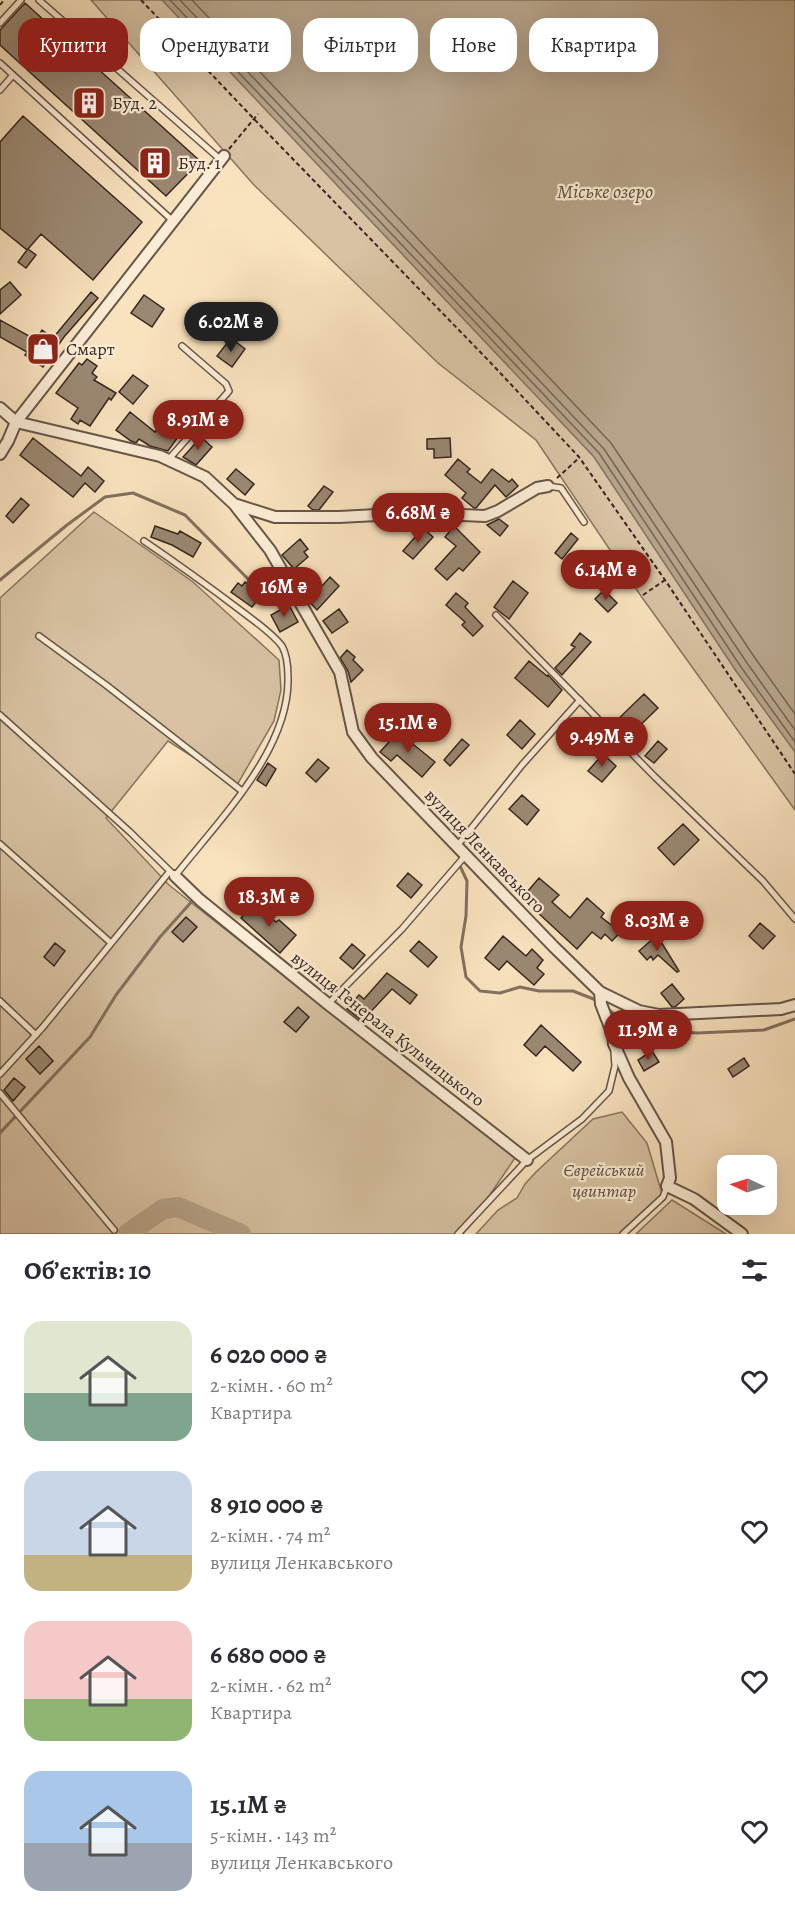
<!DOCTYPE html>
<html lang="uk">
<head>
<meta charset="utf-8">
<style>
  :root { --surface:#fff; --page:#f7f7f7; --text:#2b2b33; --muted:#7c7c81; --accent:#8f2418 }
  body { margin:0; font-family:Alegreya,serif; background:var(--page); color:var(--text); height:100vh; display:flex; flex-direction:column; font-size:22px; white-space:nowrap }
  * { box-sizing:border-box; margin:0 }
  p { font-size:20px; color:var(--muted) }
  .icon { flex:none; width:33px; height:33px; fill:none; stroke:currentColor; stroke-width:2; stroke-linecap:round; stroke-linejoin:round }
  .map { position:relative; height:1234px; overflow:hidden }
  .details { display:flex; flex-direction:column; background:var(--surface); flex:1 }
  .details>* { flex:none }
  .top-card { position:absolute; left:18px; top:18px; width:759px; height:54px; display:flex; gap:12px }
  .needle { width:39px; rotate:274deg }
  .buttons { position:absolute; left:717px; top:1155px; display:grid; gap:12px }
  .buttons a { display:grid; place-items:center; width:60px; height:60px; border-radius:12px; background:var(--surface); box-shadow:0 6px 24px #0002; font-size:30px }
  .price { position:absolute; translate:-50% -51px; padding:0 14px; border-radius:21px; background:var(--accent); color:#fff; font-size:20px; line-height:39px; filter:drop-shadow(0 2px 3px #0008) }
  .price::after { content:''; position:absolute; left:50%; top:36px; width:18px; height:14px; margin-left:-9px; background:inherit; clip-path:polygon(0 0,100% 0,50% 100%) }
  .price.selected { background:#222; color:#fff }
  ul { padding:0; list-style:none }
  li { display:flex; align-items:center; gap:18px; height:150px; padding:0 24px }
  li span { display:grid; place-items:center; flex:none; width:168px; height:120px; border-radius:18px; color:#555 }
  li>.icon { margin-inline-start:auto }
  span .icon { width:72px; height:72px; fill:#fffc; stroke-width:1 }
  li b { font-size:26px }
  h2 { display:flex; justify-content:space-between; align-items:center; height:72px; padding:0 24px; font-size:26px }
  .tag { padding:0 21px; border-radius:18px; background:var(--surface); box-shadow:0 6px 24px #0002; font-size:21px; line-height:54px }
  .tag.selected { background:var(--accent); color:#fff }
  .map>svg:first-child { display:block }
</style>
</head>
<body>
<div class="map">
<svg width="795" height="1234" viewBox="0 0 795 1234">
  <rect width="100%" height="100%" fill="#f9e2be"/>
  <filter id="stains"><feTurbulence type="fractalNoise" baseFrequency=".00333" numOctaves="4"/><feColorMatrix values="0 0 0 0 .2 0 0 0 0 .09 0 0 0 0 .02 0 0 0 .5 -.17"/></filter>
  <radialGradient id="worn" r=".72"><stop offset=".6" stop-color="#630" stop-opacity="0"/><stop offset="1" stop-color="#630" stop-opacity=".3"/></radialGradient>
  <path fill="#d8c2a3" stroke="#867461" stroke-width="1.5" d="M91,0h704v810l-154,-214 -105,-156 -98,-77 -184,-178z
    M94,512l99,70 86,78 2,30 -7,31 -37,64 -69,-44 -62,77 63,67 346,273 -52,76h-463v-636z
    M622,1112l25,31 16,54 -40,37h-147l22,-24 19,-12 8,-14 11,-12 57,-53z
    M672,1200l54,34h-90z"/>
  <path fill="#b6a288" stroke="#82705e" stroke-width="1.5" d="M162,0h633v752l-59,-81 -142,-214z"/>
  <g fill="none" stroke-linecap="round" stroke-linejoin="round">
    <path stroke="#766454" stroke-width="1.5" d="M170,0l429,453 142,214 54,75
      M180,0l424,449 143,214 48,67
      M192,0l419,443 144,215 40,56"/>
    <path stroke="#82705e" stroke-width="3" d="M0,580l67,-55 38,-28 28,-4 52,22 67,68
      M460,866l7,15 -1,35 -5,31 5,30 14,14 20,2 20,-6 19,4h34l23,9
      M608,1009l16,13 18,8 56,3 66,-3 31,-11
      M0,1133l90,-96 26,-42 44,-58 34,-38"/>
    <path stroke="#b6a288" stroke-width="20" d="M127,1234l36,-25 15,-2 63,27"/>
  </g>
  <path fill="#9b8872" stroke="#35261f" stroke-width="1.5" d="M25,3l175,158 -34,35 -166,-151v-15z
    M23,116l119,106 -49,58 -52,-46 -13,15 8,6 -10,13 -8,-6 9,-12 -27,-22v-86z
    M10,282l11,13 -21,19v-24z
    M91,292l7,6 -34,39 -21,30 -18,-12 2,-3 -27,-15v-17l36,20 6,-10 11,8z
    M144,295l20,14 -12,18 -21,-14z
    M231,338l14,11 -13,18 -15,-11z
    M87,359l10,7 -5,7 5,4 -3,3 22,13 -5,7 -2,-2 -19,28 -10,-6 -2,4 -7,-5 7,-11 -22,-15 23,-30 3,2z
    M133,375l15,11 -15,18 -14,-12z
    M130,412l25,20 4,-7 8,5 5,-8 11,8 -15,21 -18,-5 -11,-7 -3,4 -5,-2 -15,-11z
    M201,437l11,10 -16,18 -13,-8z
    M33,438l48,38 7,-9 16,14 -9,11 -10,-9 -12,14 -53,-42z
    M450,438l1,19 -17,1v-9h-7v-10z
    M458,459l12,10 -3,3 14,11 11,-14 17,13 3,-3 6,7 -12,11 -11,-12 -19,23h-2l-12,-10 4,-5 -21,-18z
    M236,469l18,15 -9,11 -18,-16z
    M324,486l9,6 -14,18h-6l-5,-4z
    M21,498l8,7 -16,18 -7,-7z
    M499,519l9,7 -8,10 -13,-11z
    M155,526l23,8 2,-3 21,12 -8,14 -21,-12 -21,-8z
    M454,526l26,26 -17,19 -4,-3 -12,12 -12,-11 21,-23 -11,-9z
    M423,528l10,9 -20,22 -10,-8z
    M571,533l7,6 -16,20 -7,-6z
    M300,539l8,10 -4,3 4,5 -14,12 -12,-14z
    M271,571l10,19 -11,8 -5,-7 -13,16 -21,-15 7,-9 4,3 3,-4 5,4z
    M330,577l9,9 -22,24 -12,-13 12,-13 4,3z
    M513,581l15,12 -19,26 -15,-12z
    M604,590l13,13 -9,9 -13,-13z
    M456,593l12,10 -3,4 18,19 -10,10 -11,-11 3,-3 -19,-17z
    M289,605l9,17 -18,10 -9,-17z
    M339,609l9,13 -16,11 -9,-12z
    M580,633l11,9 -29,33 -7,-7 20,-21 -4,-2z
    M347,650l8,7 -2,3 10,10 -12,12 -3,-11 -8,-13z
    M529,661l18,15 1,-1 14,15 -14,17 -33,-29z
    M644,694l14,14 -31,30 -14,-14z
    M520,720l15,14 -13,15 -15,-14z
    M398,732l37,30 -13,15 -25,-22 -6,6 -11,-9z
    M462,739l7,6 -19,21 -6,-6z
    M658,741l9,8 -13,14 -9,-7z
    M603,754l13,12 -14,16 -14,-11z
    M318,759l11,9 -13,14 -10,-9z
    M268,763l8,6 -10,17 -9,-6z
    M522,795l17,15 -12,15 -18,-16z
    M683,824l16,16 -25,25 -16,-17z
    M408,873l14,12 -11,13 -14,-12z
    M539,878l20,17 -7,7 18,16 17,-20 17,15 -3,4 13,10 17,-18 6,6 -25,26 -7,-7 -4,5 -9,-7 -15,17 -55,-51z
    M255,903l21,19 3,-2 17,15 -16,18 -39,-35z
    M186,917l11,10 -14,15 -11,-10z
    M760,923l15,13 -12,13 -14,-13z
    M503,936l23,20 6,-7 11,11 -6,8 7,6 -10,11 -27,-24 -8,9 -14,-12z
    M656,936l7,9 16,26 -2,1 -19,-17 -5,5 -2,-4 -4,4 -8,-9z
    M419,941l18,16 -9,10 -18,-16z
    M55,943l10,8 -11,15 -10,-9z
    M352,944l13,11 -12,14 -13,-11z
    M387,973l30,22 -7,9 -18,-15 -30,32 -15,-12 12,-14 5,4z
    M672,984l12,15 -9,8h-3l-11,-14z
    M298,1007l11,10 -13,15 -12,-10z
    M541,1025l40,37 -8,9 -28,-25 -9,10 -12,-11z
    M39,1046l14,15 -13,13 -14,-15z
    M652,1051l7,11 -15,9 -6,-11z
    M744,1058l5,8 -16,11 -5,-8z
    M14,1078l11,9 -12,14 -9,-11z"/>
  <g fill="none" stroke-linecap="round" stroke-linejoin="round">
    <defs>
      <path id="lane" d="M39,0l182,160
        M0,23l21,-23
        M0,63l173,158
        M0,90l13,-15
        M169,459l60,-68 -3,-7 -44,-38
        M548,486l13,2 23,34
        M496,615l159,162 108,104 32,38
        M39,636l67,49 136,106
        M0,715l130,117 45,44c43,-55 115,-126 113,-199 0,-10 -1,-22 -6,-31 -10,-13 -25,-23 -38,-33 -33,-25 -66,-49 -100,-72
        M0,844l111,99
        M457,846l65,-81 58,-65
        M0,1001l36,34
        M328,1004l74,-75 63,-73
        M0,1074l43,-47 127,-156
        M0,1093l114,137
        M458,1234l69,-74 55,-41 27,-28 6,-25 -1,-14
        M623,1234l40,-37 4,-11"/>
      <path id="street" d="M0,408l16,14 144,34 45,21 29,27 36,46 70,122 13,60 19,26 182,189 46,45 39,19 20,4 122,-6 14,-4
        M0,454l8,-13 8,-19 208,-266
        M234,504l41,13h64l76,-4 70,3 13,-5 39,-23 11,-2
        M175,876l25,24 128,104 199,156
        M600,992l1,12 12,31 1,9 15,34 37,64 4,36 -3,8 27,13 48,35"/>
    </defs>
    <use href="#lane" stroke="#665547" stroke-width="8"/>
    <use href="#street" stroke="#665547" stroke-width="14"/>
    <path stroke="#35261f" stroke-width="2" stroke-dasharray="4.5 3" stroke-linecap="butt" d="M141,0l113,119 235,242 90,96 86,123 130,194
      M0,5l4,-5
      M229,149l29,-35
      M557,478l22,-20
      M643,595l22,-15"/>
    <use href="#lane" stroke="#fbecd5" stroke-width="5"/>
    <use href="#street" stroke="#fbecd5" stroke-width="10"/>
  </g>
  <defs>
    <symbol id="building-square" viewBox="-11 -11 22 22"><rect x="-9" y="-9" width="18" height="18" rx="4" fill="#8f2418" stroke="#fbecd5"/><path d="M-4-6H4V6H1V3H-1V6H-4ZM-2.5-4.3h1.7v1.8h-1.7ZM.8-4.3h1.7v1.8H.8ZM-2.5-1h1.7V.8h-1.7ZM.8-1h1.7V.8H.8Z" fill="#fff"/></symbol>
    <symbol id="shop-square" viewBox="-11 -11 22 22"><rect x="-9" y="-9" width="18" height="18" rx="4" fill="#8f2418" stroke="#fbecd5"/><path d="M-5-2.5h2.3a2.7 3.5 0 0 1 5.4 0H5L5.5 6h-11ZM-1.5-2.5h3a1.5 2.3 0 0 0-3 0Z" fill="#fff"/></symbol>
  </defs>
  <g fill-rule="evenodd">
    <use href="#building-square" x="70" y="84" width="38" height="38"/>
    <use href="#building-square" x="136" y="144" width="38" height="38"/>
    <use href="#shop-square" x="24" y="330" width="38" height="38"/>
  </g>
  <g text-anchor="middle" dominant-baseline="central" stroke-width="4.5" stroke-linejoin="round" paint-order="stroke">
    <g font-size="18" fill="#35261f" stroke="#fbecd5" text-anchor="start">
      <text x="112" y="103">Буд. 2</text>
      <text x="178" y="163">Буд. 1</text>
      <text x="66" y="349">Смарт</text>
    </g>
    <g font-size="18" fill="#35261f" stroke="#fbecd5">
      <text transform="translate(485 851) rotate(46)">вулиця Ленкавського</text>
      <text transform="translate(388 1029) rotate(38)">вулиця Генерала Кульчицького</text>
    </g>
    <g font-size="18" font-style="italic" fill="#5e4d40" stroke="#fbecd5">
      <text x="604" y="1170">Єврейський<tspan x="604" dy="21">цвинтар</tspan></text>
    </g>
    <g font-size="20" font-style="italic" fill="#5c4b3e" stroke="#fbecd5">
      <text x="605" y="191">Міське озеро</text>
    </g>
  </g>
  <rect width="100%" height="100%" filter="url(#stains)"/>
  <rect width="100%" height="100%" fill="url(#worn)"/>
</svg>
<div class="buttons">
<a><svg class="needle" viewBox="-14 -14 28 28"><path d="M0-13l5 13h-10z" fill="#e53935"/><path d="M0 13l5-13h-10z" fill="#7c7c81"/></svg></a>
</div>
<b class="price selected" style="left:231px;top:353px">6.02M ₴</b>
<b class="price" style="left:198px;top:451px">8.91M ₴</b>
<b class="price" style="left:418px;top:544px">6.68M ₴</b>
<b class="price" style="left:606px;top:601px">6.14M ₴</b>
<b class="price" style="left:284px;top:618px">16M ₴</b>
<b class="price" style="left:408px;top:754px">15.1M ₴</b>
<b class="price" style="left:602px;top:768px">9.49M ₴</b>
<b class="price" style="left:269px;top:928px">18.3M ₴</b>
<b class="price" style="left:657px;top:952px">8.03M ₴</b>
<b class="price" style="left:648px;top:1061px">11.9M ₴</b>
<div class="top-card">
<a class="tag selected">Купити</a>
<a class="tag">Орендувати</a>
<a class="tag">Фільтри</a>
<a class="tag">Нове</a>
<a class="tag">Квартира</a>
</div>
</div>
<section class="details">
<h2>Об’єктів: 10<svg class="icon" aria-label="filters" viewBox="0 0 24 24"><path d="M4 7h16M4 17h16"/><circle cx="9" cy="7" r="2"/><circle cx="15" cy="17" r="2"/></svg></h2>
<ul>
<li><span style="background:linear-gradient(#dfe7d0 60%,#7fa58c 0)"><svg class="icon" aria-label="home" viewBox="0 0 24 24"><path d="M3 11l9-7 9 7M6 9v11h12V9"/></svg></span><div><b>6 020 000 ₴</b><p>2-кімн. · 60 m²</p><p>Квартира</p></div><svg class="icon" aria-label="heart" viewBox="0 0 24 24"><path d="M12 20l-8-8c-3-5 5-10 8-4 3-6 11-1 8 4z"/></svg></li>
<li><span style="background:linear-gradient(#c9d6e8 70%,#c2b280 0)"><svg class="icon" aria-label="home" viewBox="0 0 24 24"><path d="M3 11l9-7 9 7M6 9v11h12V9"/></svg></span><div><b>8 910 000 ₴</b><p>2-кімн. · 74 m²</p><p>вулиця Ленкавського</p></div><svg class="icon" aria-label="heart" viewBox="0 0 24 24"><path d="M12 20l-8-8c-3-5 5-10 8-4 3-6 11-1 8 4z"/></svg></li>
<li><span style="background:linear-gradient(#f6c9c9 65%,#8fb573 0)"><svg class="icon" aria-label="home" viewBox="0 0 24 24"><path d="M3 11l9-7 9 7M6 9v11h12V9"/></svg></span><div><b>6 680 000 ₴</b><p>2-кімн. · 62 m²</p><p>Квартира</p></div><svg class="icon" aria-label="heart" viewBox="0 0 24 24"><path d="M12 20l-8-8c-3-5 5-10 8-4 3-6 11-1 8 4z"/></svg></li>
<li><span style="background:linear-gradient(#a9c7e8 60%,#9aa5b1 0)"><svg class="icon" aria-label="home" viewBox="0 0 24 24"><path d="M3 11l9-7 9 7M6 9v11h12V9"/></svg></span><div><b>15.1M ₴</b><p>5-кімн. · 143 m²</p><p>вулиця Ленкавського</p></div><svg class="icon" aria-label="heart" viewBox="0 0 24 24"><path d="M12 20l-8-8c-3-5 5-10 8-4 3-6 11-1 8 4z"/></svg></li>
</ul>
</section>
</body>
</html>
